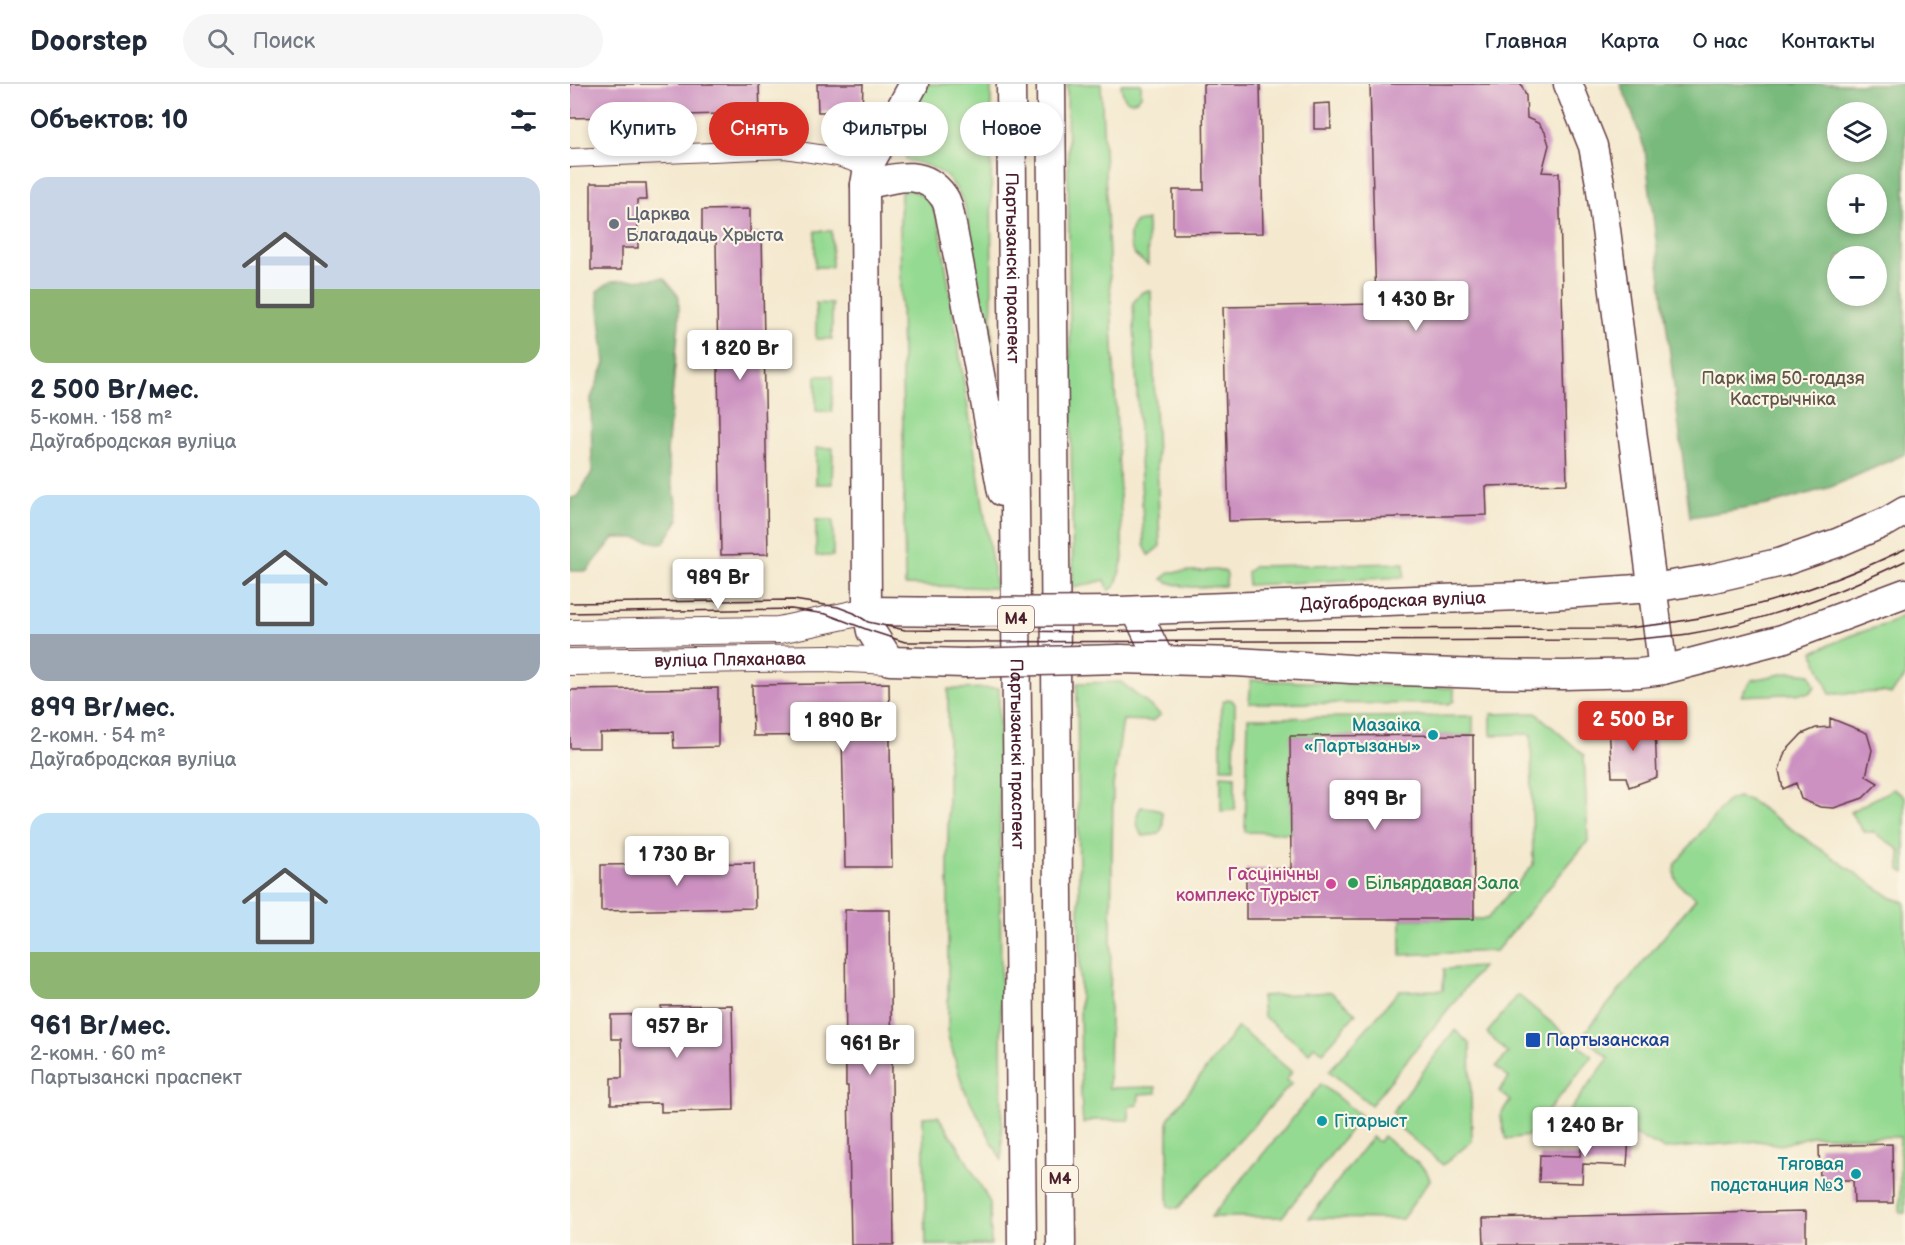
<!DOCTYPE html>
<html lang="ru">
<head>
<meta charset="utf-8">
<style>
  :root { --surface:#fff; --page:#f6f6f7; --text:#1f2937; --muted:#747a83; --line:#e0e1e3; --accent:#d93025 }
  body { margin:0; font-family:"Balsamiq Sans",sans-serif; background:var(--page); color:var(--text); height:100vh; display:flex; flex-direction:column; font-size:22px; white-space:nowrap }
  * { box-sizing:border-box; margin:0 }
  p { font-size:20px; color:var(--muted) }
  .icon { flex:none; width:33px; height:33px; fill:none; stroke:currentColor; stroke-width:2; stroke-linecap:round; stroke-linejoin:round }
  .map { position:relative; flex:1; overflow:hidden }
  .panel { display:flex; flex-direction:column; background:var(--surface); width:570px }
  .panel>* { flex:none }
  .top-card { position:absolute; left:18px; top:18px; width:570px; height:54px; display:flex; gap:12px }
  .buttons { position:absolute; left:1257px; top:18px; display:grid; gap:12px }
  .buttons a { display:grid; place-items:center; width:60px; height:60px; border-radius:50%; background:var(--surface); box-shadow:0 3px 9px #0003; font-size:30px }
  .price { position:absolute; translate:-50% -51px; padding:0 14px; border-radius:6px; background:#fff; color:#222; font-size:20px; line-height:39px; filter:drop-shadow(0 2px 3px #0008) }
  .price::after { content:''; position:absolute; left:50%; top:36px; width:18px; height:14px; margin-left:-9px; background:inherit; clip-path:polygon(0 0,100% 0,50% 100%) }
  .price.selected { background:var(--accent); color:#fff }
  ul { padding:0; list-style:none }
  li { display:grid; align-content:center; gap:12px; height:318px; padding:0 30px }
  li span { display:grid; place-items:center; height:186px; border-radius:18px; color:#555 }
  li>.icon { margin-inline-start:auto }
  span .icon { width:108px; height:108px; fill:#fffc; stroke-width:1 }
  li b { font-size:26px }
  h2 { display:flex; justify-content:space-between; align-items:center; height:72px; padding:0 30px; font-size:26px }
  .tag { padding:0 21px; border-radius:27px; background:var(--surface); box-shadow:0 3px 9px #0003; font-size:21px; line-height:54px }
  .tag.selected { background:var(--accent); color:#fff }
  header { display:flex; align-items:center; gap:36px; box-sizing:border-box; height:84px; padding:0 30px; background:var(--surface); border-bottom:2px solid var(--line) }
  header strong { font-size:28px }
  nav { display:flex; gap:33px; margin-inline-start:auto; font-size:21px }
  .search { width:420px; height:54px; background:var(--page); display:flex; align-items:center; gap:15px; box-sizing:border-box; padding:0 21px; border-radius:33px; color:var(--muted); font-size:22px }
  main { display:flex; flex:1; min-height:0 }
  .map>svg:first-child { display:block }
</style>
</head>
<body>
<header>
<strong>Doorstep</strong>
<div class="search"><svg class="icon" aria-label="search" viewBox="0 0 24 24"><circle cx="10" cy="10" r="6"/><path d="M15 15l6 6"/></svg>Поиск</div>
<nav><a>Главная</a><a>Карта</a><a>О нас</a><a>Контакты</a></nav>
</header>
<main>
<section class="panel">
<h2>Объектов: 10<svg class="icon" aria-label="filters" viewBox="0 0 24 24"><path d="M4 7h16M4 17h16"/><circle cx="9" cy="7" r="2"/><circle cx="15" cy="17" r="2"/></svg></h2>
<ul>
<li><span style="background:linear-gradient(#c9d6e8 60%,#8fb573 0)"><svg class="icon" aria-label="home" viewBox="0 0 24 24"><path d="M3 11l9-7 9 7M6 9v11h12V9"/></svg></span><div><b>2 500 Br/мес.</b><p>5-комн. · 158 m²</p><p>Даўгабродская вуліца</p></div></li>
<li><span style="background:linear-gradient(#bfe0f5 75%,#9aa5b1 0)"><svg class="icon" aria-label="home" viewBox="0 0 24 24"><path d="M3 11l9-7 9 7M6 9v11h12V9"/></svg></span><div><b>899 Br/мес.</b><p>2-комн. · 54 m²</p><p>Даўгабродская вуліца</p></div></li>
<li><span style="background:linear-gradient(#bfe0f5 75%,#8fb573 0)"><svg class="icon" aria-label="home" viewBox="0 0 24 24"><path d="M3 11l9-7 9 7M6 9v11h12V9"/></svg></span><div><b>961 Br/мес.</b><p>2-комн. · 60 m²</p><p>Партызанскі праспект</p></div></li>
</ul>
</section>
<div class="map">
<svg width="1335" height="1161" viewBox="0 0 1335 1161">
  <rect width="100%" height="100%" fill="#fcf5e5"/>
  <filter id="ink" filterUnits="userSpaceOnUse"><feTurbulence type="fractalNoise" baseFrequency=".0167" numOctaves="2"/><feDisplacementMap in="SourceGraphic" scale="12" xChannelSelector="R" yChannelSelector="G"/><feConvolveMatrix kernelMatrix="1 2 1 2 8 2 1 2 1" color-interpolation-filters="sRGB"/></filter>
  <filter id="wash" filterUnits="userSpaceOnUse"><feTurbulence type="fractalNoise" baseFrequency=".008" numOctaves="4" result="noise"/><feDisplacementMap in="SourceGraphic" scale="24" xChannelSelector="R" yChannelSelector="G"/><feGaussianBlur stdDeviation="1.35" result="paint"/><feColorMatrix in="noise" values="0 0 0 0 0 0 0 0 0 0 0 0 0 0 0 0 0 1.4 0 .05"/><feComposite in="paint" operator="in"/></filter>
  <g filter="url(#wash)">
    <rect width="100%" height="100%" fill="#f4e9cf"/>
    <path fill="#95da92" stroke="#707c5e" stroke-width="1.5" d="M356,0h65l1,265 -4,-2 -22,-137c-11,-33 -27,-44 -60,-50 -4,-37 3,-45 20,-76z
      M497,0h34l22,475 -7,26 -7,6 -4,-11 -32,8z
      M551,0h20v12c-13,13 -19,1 -20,-12z
      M340,106c22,6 24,18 30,39l56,359 -91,-3 -5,-359 1,-34z
      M577,136l1,45c-5,-4 -11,-7 -14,-12 -6,-8 -6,-26 3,-31 3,-1 7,-1 10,-2z
      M245,147h17v36h-17z
      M581,207l9,255 -11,9 -5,-10 -11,-242 9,-11z
      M246,219l16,1v35h-16z
      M246,292h17l-1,36 -16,-1z
      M246,364h17l-1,36h-16z
      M246,436h17v36h-17z
      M834,479v14l-156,8 -1,-13 8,-6z
      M650,486l6,2 1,4 -2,10c-22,1 -43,4 -63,-7l9,-7z
      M1335,530v63l-14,17 -8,-2 -53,2 -17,-42 39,-17 38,-12z
      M1222,588l18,2 5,13 -6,6 -67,3 10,-16z
      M681,596l203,8v13l-6,3 -199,-1z
      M551,598l40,33 -9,6 -29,-1 -10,66 -4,302 47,-1v6l-17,1 -1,11 -9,1v14h-36l-10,4 -2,-29 -4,-412z
      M429,604l3,473 -39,-74 -15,-51v-347z
      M657,615l5,1 3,4 -1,64h-13v-60l2,-6z
      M966,629l48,42 4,86 -92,110 -95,4v-36h86l46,-54 -2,-131 -40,1v-21z
      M903,632v19l-182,1v97l-46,-1 3,-114z
      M651,691l14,1v34l-14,1z
      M1323,705l12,8v76l-5,-3v-20l-27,-18h-9l-14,-20z
      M1168,713l11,3 143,98 13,4v311h-5v-76l-89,-1 -30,9 -23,-4 -94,8 -64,-31 -48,16 57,-76 -27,-22 114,-138c-14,-12 -24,-13 -21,-34l52,-63z
      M571,723l13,1 8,4 1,14 -4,8 -16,2c-7,-7 -8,-21 -2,-29z
      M912,883l-111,138 -42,-34 70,-80 44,-1 1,-21z
      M761,908l25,21 -33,39 -9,-6 -5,7 -46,-37 -2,-20z
      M948,911l74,61 -64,80 -22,3 -6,-24 10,-14 -11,-10 10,-13 -13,-11 12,-14 -21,-20z
      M668,943l54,45 -6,8 6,3 -114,125 -10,-1v-88z
      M885,946l15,14 2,97 -29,24 -50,-43 4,-5 -5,-5z
      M751,1000l40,32 -79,101h-71z
      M368,1032l22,33 30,54 1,42h-65l-3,-128z
      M813,1052l43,34 4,10 -28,39 -93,-1 63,-81 7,5z"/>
    <path fill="#78ba7c" stroke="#616c54" stroke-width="1.5" fill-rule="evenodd" d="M1050,0h285v370l-74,33 -63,18 -78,12 -45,-367 -16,-46zM1268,28h38v40h-38zM1268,100h38v40h-38zM1268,172h38v40h-38z
      M94,194l15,19v25l-12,131 12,66 -16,25 -28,-6h-21l-27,33h-17v-72l8,-3 14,-24 -1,-74 14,-35 -8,-72 15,-10z"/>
    <g id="blocks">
      <path fill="#cc91c1" d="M0,0h189l1,29 -190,5z
        M247,0h46l-1,28h-44z
        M633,0h57l3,149 -90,1v-44h31z
        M800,0h151l5,12 1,22 11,5 7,9 4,13 -7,27 17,1 8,311 -81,2 1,29 -258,6 -6,-214 153,-3z
        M760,19l1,26h-17v-25z
        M21,99h55l1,17h-10l1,48h-17v22h-30z
        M180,125v24h12l6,321 -47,1 -5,-314 -14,1v-32z
        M319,599l3,184h-47l-3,-132 -89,1 -1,-51z
        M148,604v59l-44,1 -1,-16 -73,1v15h-30v-58z
        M1067,633l2,13 16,-2 2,49 -28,10 -3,-10h-14l-3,-51z
        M1260,634l37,15 5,17 -6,26 12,7 -15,15 -29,10 -14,-1 -19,-8 -5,-16 -13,6 -4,-19 6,-18 17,-18 14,-6 14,-1z
        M903,651l1,184h-228v-50h45l-1,-133z
        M184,779l1,45 -154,3v-46z
        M275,826h45l4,335h-43l-3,-159h-2z
        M162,921l2,105 -73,2v-9l-50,1v-26h11v-19l-1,-20h-10v-24l50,-1v-8z
        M1014,1045l45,8 -2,29 -44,-2 -1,19 -43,-1 1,-27 40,1z
        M1322,1060l1,59h-39l-1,-23h-33l-1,-34z
        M1236,1127v34h-322l-1,-27z"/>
    </g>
  </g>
  <g filter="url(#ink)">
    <use href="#blocks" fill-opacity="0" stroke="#643d44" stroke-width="1.5"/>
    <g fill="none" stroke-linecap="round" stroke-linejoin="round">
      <defs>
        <path id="minor" d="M0,74l215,-9 53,8 30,10"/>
        <g id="secondary">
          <path d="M0,549l209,-3 88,-19"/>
          <path id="s1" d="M0,578l257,-4 63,3"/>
        </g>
        <g id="primary">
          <path d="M344,0l-46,83 -3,18 2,426 4,20 19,30 75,2"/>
          <path id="s2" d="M441,0l11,1161"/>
          <path d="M481,0l10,1161"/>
          <path d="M998,0l25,62 7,37 63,487"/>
          <path d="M295,101c30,-7 58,-18 79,12 5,7 6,19 8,28l50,267"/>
          <path d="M297,527l98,1"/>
          <path id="s3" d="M550,527l429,-16 103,-7 57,-9 73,-17 55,-19 51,-22 17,-10"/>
          <path d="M566,527l24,49"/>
          <path d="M550,575l116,3 115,7 130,5 83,1 76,-2 23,-3 119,-31 123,-46"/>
        </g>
      </defs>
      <use href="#minor" stroke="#643d44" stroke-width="20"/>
      <use href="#secondary" stroke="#643d44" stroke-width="28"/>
      <use href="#primary" stroke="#643d44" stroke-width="31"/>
      <use href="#minor" stroke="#fff" stroke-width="18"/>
      <use href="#secondary" stroke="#fff" stroke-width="26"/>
      <use href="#primary" stroke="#fff" stroke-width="28"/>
      <path stroke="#4a1f2b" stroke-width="1.5" d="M0,519l224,-3 44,7 16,6 14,9 37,8 187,2 143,-3 392,-1c100,-9 188,-36 278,-79
        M0,529l221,-4 35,5 45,17 34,11 719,-2c21,-2 43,-3 64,-6 75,-12 149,-40 217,-73"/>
      <defs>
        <path id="primary-bridge" d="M395,528l155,-1
          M395,579l155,-4"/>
      </defs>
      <use href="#primary-bridge" stroke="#643d44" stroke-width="31" stroke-linecap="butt"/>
      <use href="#primary-bridge" stroke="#fff" stroke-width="28"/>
    </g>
  </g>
  <circle fill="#6b7280" stroke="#fcf5e5" stroke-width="2" cx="44" cy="140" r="6"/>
  <g fill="#0f9aa8" stroke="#fcf5e5" stroke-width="2">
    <circle cx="863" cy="651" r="6"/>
    <circle cx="752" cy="1037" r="6"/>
    <circle cx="1286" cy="1090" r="6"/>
  </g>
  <circle fill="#2e9e5b" stroke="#fcf5e5" stroke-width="2" cx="783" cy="799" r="6"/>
  <circle fill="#d1479c" stroke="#fcf5e5" stroke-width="2" cx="761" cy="800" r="6"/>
  <rect fill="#1a4fb4" stroke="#fcf5e5" stroke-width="2" x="955" y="948" width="16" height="16" rx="3"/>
  <g text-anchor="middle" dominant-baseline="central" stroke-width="4.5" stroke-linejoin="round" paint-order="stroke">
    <g fill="#fcf5e5" stroke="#7f5f63" stroke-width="1.5">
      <rect x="428" y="522" width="36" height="26" rx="4.5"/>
      <rect x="472" y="1082" width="36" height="26" rx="4.5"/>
    </g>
    <g font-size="16" font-weight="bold" fill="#4a1f2b">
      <text x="446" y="535">М4</text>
      <text x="490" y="1095">М4</text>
    </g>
    <g font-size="18" fill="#5b616d" stroke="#fcf5e5" text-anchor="start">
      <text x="56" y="130">Царква<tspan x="56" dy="21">Благадаць Хрыста</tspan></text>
    </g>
    <g font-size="18" fill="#4a1f2b" stroke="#fcf5e5">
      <text stroke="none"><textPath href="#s2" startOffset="184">Партызанскі праспект</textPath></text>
      <text stroke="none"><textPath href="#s3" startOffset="273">Даўгабродская вуліца</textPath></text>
      <text stroke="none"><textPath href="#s1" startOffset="160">вуліца Пляханава</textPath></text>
      <text stroke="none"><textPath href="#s2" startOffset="670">Партызанскі праспект</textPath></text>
    </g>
    <g font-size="18" fill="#60574a" stroke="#fcf5e5">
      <text x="1213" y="294">Парк імя 50-годдзя<tspan x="1213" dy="21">Кастрычніка</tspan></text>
    </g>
    <g font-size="18" fill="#0d838f" stroke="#fcf5e5" text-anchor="end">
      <text x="851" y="641">Мазаіка<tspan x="851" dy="21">«Партызаны»</tspan></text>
      <text x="764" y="1037" text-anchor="start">Гітарыст</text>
      <text x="1274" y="1080">Тяговая<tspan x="1274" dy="21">подстанция №3</tspan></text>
    </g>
    <g font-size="18" fill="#b23c85" stroke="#fcf5e5" text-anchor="end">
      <text x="749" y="790">Гасцінічны<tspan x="749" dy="21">комплекс Турыст</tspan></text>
    </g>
    <g font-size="18" fill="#27864d" stroke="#fcf5e5" text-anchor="start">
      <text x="795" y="799">Більярдавая Зала</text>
    </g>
    <g font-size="18" fill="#164399" stroke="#fcf5e5" text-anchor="start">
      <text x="976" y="956">Партызанская</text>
    </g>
  </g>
</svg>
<div class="buttons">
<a><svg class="icon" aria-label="layers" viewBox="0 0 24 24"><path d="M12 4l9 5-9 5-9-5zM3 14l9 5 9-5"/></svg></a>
<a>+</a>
<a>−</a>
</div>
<b class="price" style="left:846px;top:248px">1 430 Br</b>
<b class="price" style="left:170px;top:297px">1 820 Br</b>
<b class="price" style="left:148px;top:526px">989 Br</b>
<b class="price selected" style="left:1063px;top:668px">2 500 Br</b>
<b class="price" style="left:273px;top:669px">1 890 Br</b>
<b class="price" style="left:805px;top:747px">899 Br</b>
<b class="price" style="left:107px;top:803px">1 730 Br</b>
<b class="price" style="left:107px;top:975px">957 Br</b>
<b class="price" style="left:300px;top:992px">961 Br</b>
<b class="price" style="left:1015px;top:1074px">1 240 Br</b>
<div class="top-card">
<a class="tag">Купить</a>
<a class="tag selected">Снять</a>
<a class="tag">Фильтры</a>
<a class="tag">Новое</a>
</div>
</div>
</main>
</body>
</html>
